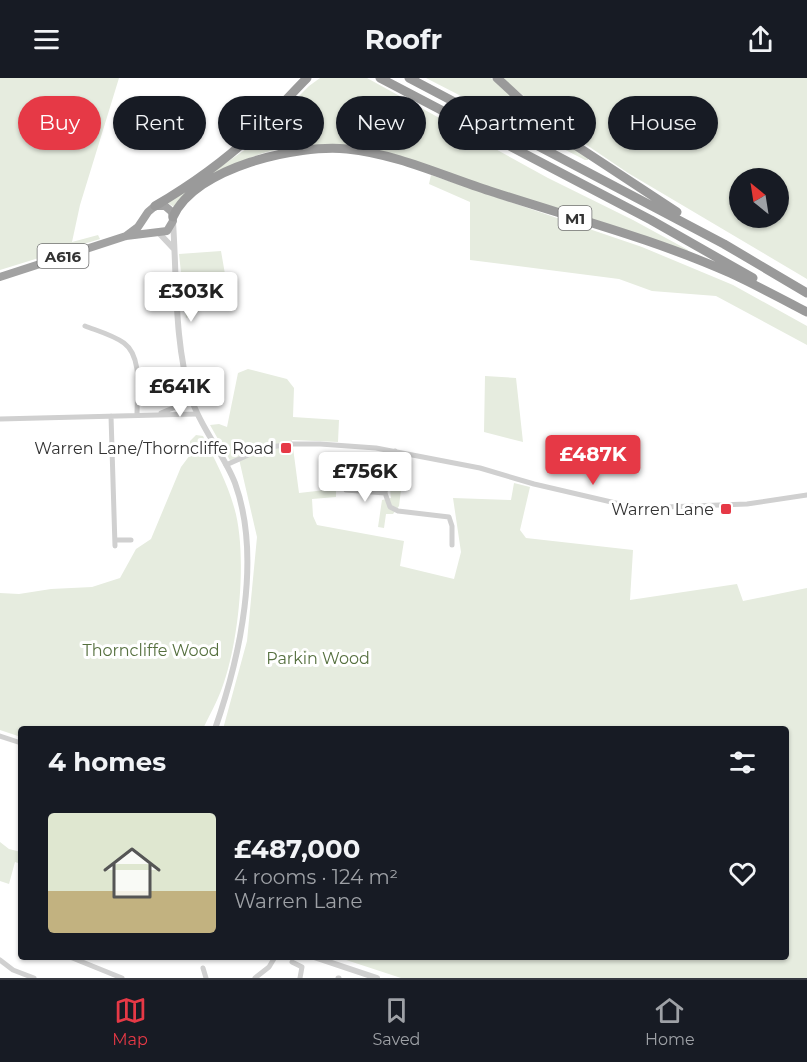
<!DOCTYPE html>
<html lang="en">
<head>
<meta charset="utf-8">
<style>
  :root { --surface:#171b24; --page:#20242c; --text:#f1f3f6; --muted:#9ea1a6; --line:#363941; --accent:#e63946 }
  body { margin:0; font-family:Montserrat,sans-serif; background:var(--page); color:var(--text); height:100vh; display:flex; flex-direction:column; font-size:22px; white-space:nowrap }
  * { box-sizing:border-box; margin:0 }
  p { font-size:20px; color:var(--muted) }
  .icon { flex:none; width:33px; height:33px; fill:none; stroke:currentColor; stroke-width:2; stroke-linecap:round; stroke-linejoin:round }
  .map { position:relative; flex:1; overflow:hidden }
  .sheet { position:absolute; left:18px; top:648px; width:771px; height:234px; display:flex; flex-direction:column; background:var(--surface); border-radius:6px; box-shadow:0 2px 4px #0004 }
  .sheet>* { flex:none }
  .guide { position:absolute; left:18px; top:18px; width:771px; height:54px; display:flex; gap:12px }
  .needle { width:39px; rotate:330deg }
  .fabs { position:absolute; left:729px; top:90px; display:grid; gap:12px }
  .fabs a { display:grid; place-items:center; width:60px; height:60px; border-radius:50%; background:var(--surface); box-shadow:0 2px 4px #0004; font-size:30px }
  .price { position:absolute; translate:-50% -51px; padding:0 14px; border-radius:6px; background:#fff; color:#222; font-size:20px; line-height:39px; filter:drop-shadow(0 2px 3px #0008) }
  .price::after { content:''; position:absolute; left:50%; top:36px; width:18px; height:14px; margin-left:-9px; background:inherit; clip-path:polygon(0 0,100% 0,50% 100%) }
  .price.selected { background:var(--accent); color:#fff }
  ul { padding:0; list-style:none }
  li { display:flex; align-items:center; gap:18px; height:150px; padding:0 30px }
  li+li { border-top:2px solid var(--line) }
  li span { display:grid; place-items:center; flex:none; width:168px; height:120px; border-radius:6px; color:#555 }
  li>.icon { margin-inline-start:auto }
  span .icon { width:72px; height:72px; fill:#fffc; stroke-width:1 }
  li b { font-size:26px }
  h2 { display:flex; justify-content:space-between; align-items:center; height:72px; padding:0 30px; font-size:26px }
  .tag { padding:0 21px; border-radius:27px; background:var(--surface); box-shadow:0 2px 4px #0004; font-size:21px; line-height:54px }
  .tag.selected { background:var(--accent); color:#fff }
  header { display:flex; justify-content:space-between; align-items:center; height:78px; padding:0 30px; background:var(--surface); font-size:27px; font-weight:700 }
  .tabs { display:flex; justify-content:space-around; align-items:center; height:84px; border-top:2px solid var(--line); background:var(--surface); font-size:16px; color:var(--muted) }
  .tabs a { display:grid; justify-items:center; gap:3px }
  .tabs .selected { color:var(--accent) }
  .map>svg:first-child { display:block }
</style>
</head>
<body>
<header><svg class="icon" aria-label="menu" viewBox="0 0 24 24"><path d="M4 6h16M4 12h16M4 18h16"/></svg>Roofr<svg class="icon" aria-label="share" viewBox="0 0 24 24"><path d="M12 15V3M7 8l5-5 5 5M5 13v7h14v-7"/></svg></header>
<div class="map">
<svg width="807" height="900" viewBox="0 0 807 900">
  <rect width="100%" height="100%" fill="#fff"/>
  <path fill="#e6ecdf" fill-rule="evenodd" d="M0,0h119l-39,127 -8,37 26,-7 2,4 -100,31z
    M320,0h47l181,100 85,42 55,30 1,4 -336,-108c-34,-3 -74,-1 -106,13 -11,5 -22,12 -32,18 -16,9 -31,15 -41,30l-6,-4 78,-54 63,-63z
    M426,0h65l97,79v3h-3z
    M502,0h305v201l-179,-106 -59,-40zM740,100h38v40h-38z
    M431,97l211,72 91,38 74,41v19l-91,-49 -64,-5 -33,-12 -149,-19v-58l-41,-18z
    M221,173l9,52 -29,7 -15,8 -7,-64z
    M248,291l39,10 7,9 -1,29 46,3 -1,22 -46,-2 7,53 35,-4v-20l16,4 -2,13 -12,3v8l-24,2 1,17 4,9 87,16 -4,25 54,13 7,-27 -8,-54 58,2 3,-17 16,4 -10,43 6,8 107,12 -3,50 107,-16 6,17 64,-13v390h-406l-64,-21h449v-228h-563l24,-88 10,-104 -18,-78 -8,3 -21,-37 9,-1 8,3 11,-54z
    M485,298l31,2 7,64 -39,-10z
    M196,357l7,1c12,24 24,46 31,71 14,46 5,136 -12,181 -5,14 -13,28 -19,41h-182v8l-21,-7v-137l19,1 32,-5 41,-2 28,-9 16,-29 15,-10 30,-72 9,-12v-14z
    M405,380l-6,48 -6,8h-7l-2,14 -6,-1 4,-27 9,-2c-2,-13 -1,-36 14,-40z
    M0,764l9,7 12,3v12l-6,-2 -6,22 -9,-3z"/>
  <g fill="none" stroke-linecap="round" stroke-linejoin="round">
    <path stroke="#d0d0d0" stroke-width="5" d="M85,248c13,5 28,9 39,17 19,14 13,50 13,71
      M161,335l12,-5 18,-10
      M111,338l4,130
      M0,341l197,-5
      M395,373l-7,22 -3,20 5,14 8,4 51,6 3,9v19
      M226,387l38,-17 27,-4h29l56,4 104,20 54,16 103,24 110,-4 60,-9
      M346,412l39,3
      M115,462h16
      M0,658l21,7
      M70,879l52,21
      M0,882l13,10 21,8
      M292,884l10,5 -2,11
      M203,890l3,10
      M255,900l14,-11 6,-10
      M338,900h1"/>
    <path stroke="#d0d0d0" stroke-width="6" d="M173,144c4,58 1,120 18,176 10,31 33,56 44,85 27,75 5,174 -20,246
      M158,154l16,17
      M314,879l63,21"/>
    <path stroke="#a2a2a2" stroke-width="8" d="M0,199l126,-41 41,-5 6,-10 -1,-9 -7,-6h-10l-7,6 -10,15 -12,9"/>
    <path stroke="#9a9a9a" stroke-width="9" d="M380,0l271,142 102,58
      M409,0l315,166 83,49
      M497,0l36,33 39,32 105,69
      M155,128c34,-20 68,-44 97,-71 19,-18 36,-38 55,-57
      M173,139c22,-50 125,-73 174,-68 50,5 96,27 143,42 79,26 164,48 240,82 26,12 52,26 77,39"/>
  </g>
  <g fill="#e63946" stroke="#fff" stroke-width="2">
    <rect x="280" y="364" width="12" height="12" rx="3"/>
    <rect x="720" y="425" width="12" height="12" rx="3"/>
  </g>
  <g text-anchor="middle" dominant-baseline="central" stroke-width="6" stroke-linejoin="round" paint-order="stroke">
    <g fill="#fff" stroke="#707070" stroke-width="1.5">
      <rect x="558.5" y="128" width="33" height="24" rx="4.5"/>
      <rect x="37.5" y="166" width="51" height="24" rx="4.5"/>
    </g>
    <g font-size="15" font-weight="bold" fill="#333">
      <text x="575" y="140">M1</text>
      <text x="63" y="178">A616</text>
    </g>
    <g font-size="16" fill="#333" stroke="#fff" text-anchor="end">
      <text x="274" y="370">Warren Lane/Thorncliffe Road</text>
      <text x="714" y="431">Warren Lane</text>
    </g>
    <g font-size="16" fill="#56703f" stroke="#fff">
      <text x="151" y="572">Thorncliffe Wood</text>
      <text x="318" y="580">Parkin Wood</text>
    </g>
  </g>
</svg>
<div class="fabs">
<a><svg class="needle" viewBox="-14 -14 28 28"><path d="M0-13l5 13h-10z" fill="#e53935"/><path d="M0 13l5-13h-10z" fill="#9ea1a6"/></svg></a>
</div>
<b class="price" style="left:191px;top:245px">£303K</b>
<b class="price" style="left:180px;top:340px">£641K</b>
<b class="price selected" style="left:593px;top:408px">£487K</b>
<b class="price" style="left:365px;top:425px">£756K</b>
<div class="guide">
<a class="tag selected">Buy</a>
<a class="tag">Rent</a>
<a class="tag">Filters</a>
<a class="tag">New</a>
<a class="tag">Apartment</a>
<a class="tag">House</a>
</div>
<section class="sheet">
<h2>4 homes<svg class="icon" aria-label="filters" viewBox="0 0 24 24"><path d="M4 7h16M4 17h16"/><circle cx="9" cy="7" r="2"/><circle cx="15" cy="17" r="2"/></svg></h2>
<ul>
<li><span style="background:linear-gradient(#dfe7d0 65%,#c2b280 0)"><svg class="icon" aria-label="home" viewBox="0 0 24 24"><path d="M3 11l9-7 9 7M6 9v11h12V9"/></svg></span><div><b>£487,000</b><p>4 rooms · 124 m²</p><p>Warren Lane</p></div><svg class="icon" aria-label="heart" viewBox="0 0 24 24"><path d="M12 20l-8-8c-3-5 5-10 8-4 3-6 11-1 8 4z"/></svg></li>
</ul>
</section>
</div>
<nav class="tabs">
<a class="selected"><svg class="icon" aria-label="map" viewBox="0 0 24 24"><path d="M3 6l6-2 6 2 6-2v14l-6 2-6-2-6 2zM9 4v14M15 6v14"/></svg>Map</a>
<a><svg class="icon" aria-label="saved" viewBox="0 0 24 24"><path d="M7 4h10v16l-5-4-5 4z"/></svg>Saved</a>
<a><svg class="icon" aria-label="home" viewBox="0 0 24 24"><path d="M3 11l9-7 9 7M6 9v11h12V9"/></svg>Home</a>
</nav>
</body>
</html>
